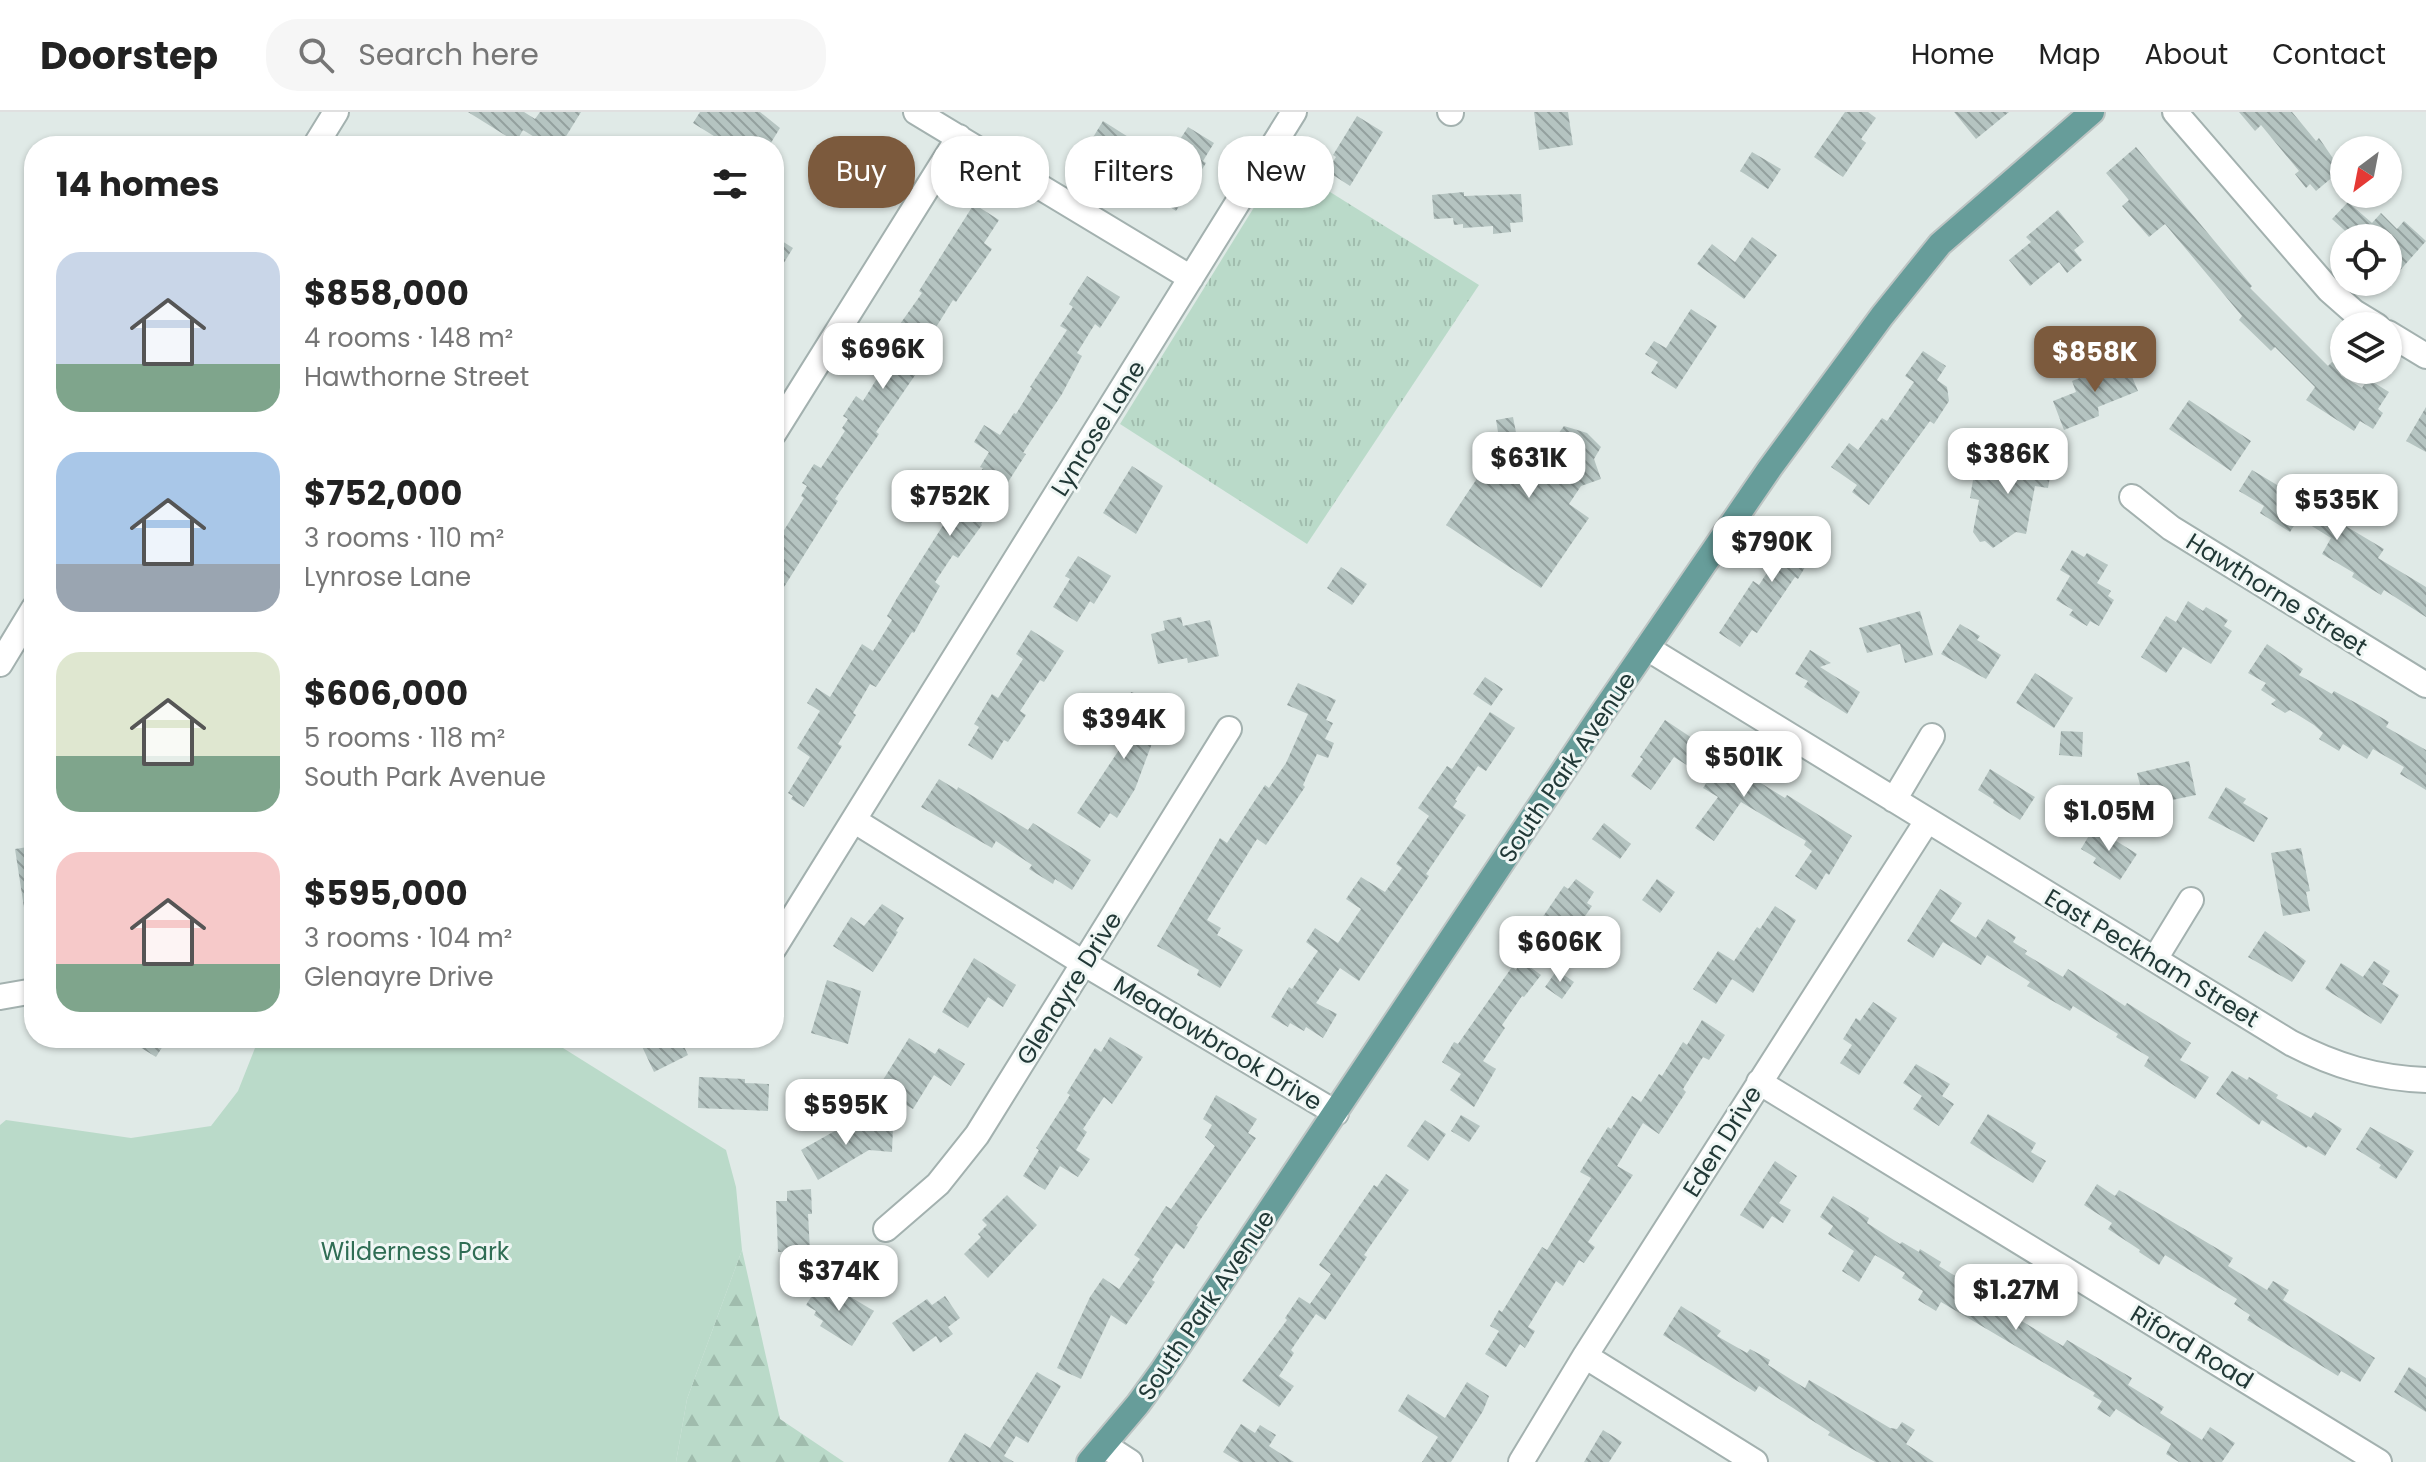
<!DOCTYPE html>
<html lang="en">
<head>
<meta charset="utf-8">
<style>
  :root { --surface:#fff; --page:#f6f6f6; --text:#222; --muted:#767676; --line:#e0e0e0; --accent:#7c5a3d }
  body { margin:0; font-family:Poppins,sans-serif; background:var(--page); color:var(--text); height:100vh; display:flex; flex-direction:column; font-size:30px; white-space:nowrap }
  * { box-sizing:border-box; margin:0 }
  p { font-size:26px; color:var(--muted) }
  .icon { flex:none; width:44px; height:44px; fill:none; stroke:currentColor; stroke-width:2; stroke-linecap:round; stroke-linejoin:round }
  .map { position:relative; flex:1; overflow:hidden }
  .panel { position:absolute; left:24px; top:24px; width:760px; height:912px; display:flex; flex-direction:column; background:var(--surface); border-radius:32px; box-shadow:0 2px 6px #0004 }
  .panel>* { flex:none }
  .hud { position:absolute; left:808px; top:24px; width:760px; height:72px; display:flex; gap:16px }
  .needle { width:52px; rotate:212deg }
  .controls { position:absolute; left:2330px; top:24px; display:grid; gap:16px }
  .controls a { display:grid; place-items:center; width:72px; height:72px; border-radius:50%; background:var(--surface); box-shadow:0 2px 6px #0004; font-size:40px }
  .price { position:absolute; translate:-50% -68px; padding:0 18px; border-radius:16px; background:#fff; color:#222; font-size:26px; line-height:52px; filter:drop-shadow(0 2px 4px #0008) }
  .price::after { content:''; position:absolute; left:50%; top:48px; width:24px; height:18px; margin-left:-12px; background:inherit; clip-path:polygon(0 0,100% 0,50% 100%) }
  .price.selected { background:var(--accent); color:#fff }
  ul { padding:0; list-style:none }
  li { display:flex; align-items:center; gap:24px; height:200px; padding:0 32px }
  li span { display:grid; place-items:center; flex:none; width:224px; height:160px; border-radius:24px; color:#555 }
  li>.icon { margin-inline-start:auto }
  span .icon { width:96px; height:96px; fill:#fffc; stroke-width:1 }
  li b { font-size:34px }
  h2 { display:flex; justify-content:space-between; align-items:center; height:96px; padding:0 32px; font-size:34px }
  .chip { padding:0 28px; border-radius:32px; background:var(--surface); box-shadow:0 2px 6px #0004; font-size:28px; line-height:72px }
  .chip.selected { background:var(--accent); color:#fff }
  header { display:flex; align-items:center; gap:48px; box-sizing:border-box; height:112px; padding:0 40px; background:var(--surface); border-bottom:2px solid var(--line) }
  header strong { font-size:38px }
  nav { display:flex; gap:44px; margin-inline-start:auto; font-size:28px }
  .search { width:560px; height:72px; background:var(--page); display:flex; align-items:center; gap:20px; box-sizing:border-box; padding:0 28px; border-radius:32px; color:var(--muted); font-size:30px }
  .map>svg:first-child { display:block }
</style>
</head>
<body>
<header>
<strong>Doorstep</strong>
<div class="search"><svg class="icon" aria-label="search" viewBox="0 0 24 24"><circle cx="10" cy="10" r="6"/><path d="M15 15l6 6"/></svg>Search here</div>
<nav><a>Home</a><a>Map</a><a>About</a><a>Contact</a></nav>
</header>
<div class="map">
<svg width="2426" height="1350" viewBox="0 0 2426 1350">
  <defs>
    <pattern id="grass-tufts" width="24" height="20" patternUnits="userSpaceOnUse" patternTransform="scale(2)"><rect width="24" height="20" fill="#badac9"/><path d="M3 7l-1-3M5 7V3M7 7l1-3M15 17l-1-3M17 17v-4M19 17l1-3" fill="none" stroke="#a0bcad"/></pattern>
    <pattern id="forest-firs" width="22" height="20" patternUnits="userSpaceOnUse" patternTransform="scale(2)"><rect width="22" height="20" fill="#badac9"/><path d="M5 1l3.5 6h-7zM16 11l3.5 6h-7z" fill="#a0bcad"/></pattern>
    <pattern id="building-back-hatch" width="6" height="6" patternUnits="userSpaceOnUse" patternTransform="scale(2)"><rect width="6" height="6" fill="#b5c4c1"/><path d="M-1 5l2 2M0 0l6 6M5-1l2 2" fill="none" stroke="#93a09e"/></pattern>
  </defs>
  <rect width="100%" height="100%" fill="#e0eae7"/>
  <path fill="url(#grass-tufts)" d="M1282,50l197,123 -172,259 -187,-120z"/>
  <path fill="url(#forest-firs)" d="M742,1138l38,169 64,43h-168l11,-63z"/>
  <path fill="#badac9" d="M259,926h288l179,112 10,37 6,63 -55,149 -11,63h-676v-337l6,-5 125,18 80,-12 27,-35z"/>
  <path fill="url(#building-back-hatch)" d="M468,0h56l11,7 5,-7h41l-21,34h-11l-26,-16 -7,12z
    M700,0h60l20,16 -11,18h-39l-37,-23z
    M1534,0h34l5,33 -34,5z
    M1845,0h23l8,6 -15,21 5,4 -23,34 -29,-20z
    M1954,0h55l-33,27z
    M2239,0h53l24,29 3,-3 22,32 -25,21 -6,-7 -4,4 -11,-14 4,-3 -38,-46 -6,6z
    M1357,4l26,16 -33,54 -23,-15 9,-14 -3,-2z
    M1103,9l63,40 22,-34 26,16 -11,18 3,2 -30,48 -70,-47 -1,2 -21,-14z
    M2136,35l116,139 -2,2 78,78 4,-4 9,6v7l21,13 6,-9 21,13 -11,17 5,4 -10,16 -13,-8 -6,10 -48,-31 9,-13 -40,-40 -4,4 -32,-31 3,-4 -77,-92 -16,13 -27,-31 7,-6 -23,-27z
    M1752,40l29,17 -13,20 -28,-18z
    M1464,80v4l57,-2 2,28 -13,1 1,9 -18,2v-8l-30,2v-4l-9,1 -1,-7 -19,1 -2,-24z
    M2348,90l24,21 9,-10 16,16 7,-8 22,20 -38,43v-46h-35l-21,-19z
    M974,92l25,16 -15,23 8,6 -36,53 -3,-2 -30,48 5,3 -10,16 2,1 -44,64 3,2 -44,65 3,2 -64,102v-72l7,4 23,-37 -3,-2 6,-10 -5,-3 12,-19 7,4 24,-37 -3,-3 6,-9 -5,-3 13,-20 7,5 23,-37 -3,-2 7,-10 -7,-4 39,-55 -3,-2z
    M2058,98l26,32 -10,8 8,10 -15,13 -8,-11 -29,24 -21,-26 22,-18 -5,-5z
    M774,124l19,12 -19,31z
    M1752,125l25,18 -33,44 -47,-35 15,-20 23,18z
    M1087,164l33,21 -20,31 -5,-4 -18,29 5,3 -20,38 -39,59 3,1 -45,70 1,1 -24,33 -5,-3 -18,27 5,4 -26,47 -2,-1 -36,55 -6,-3 -17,29 3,2 -18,29 4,2 -38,61 -13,-8 2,-3 -5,-3 22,-36 -13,-9 23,-37 -13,-8 9,-15 14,9 32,-53 11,7 19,-31 -5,-4 10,-18 64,-101 2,1 20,-30 -3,-1 9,-15 -15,-10 10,-17 16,10 14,-22 2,1 16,-26 -2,-1 37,-57 -7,-4 13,-19 -4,-3z
    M1691,197l26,17 -41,63 -25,-16 7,-11 -13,-8 9,-13 12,7z
    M1923,239l23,15 -9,14 10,7 2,14 -15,23 -4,-3 -61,84 -17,-13 5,-7 -26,-18 18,-24 9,7 24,-32 5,3 27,-39 -9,-6z
    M2125,248l13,31 -40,16 1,9 -35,14 -11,-29 23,-9 -4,-11z
    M2189,288l62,41 -20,30 -62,-42z
    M2426,295v45l-20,-11z
    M1513,305l6,31 22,-4 5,-8 12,-2 6,-8 23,7 14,14 -7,12 7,20 -20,7 -12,18 20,14 -48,70 -95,-63 54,-81 -4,-24z
    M1999,337l42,8 -1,5 12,3 -4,23 -13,-2 -9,48 -10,-2 -23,16 -8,-7 -5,1 -7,-10 6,-32 -9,-2 4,-24 20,3z
    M1132,354l31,20 -27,48 -33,-21z
    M2252,358l132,79 -6,9 48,29v30l-42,-27 -3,5 -29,-18 2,-4 -32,-19 9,-16 -32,-20 -9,14 -30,-19 4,-7 -25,-15z
    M1796,407l27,18 -25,42 -3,-2 -38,56 -5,-3 -12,17 -21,-14 34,-52 6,4 24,-37 -4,-3z
    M2072,438l12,7 3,-4 21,12 -11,18 14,8 -3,5 6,4 -15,26 -9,-5 -3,5 -18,-11 4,-5 -17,-10 14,-24 -10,-6z
    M1078,444l33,20 -17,28 -4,-3 -13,21 -24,-15 17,-28 -5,-3z
    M1341,455l26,17 -15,21 -25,-17z
    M2188,489l15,10 3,-4 22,13 -4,6 8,5 -21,33 -28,-17 -17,26 -25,-16 25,-41 10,6z
    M1920,499l13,44 -28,8 -5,-19 -33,9 -8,-25z
    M1181,505l2,9 27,-6 9,36 -31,7 -1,-5 -29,6 -7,-30 14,-4 -2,-9z
    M1960,512l20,12 -3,4 24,15 -15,24 -45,-25z
    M1031,518l33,21 -20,31 -4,-2 -20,31 6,4 -18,27 -4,-2 -12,20 -24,-15 11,-18 -5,-3 18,-30 6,4 25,-39 -7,-5z
    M2267,532l36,25 -4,6 33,19 2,-3 33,18 22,13 -3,5 40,23v40l-26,-16 4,-7 -31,-18 -6,10 -24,-15 -4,7 -20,-12 4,-6 -9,-8 -24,-15 -5,3 -14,-9 5,-4 -15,-10 5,-7 -18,-10z
    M1810,538l21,13 -11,4 40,25 -13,22 -43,-27 4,-6 -13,-7z
    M2035,561l38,25 -19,30 -38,-25z
    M1485,565l18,12 -12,17 -18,-12z
    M1298,571l38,17 -10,20 7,3 -8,16 9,4 -6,15 -11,-4 -14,31 2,2 -39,58 -9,-6 -50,81 14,8 -4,7 26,15 -23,38 -23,-13 2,-5 -42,-24 63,-108 7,5 38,-58 4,3 17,-25 22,-49 -21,-9z
    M1131,580l31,11 -12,34 4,1 -19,51 -18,29 -7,-5 -10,15 -23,-15 46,-69 -9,-3z
    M1490,600l25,16 -29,43 -8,-5 -23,34 2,1 -4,6 13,8 -40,59 3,2 -70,105 -19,-13 -24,35 21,11 -14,24 -17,-11 -2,4 -14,-8 -2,4 -17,-10 18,-30 3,2 26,-38 -12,-9 9,-14 23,15 23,-34 -15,-10 15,-22 24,15 17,-24 -6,-4 33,-48 -11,-8 29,-42 5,3z
    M1665,608l39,26 41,24 -2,2 42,26 2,-3 65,41 -23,39 -3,-2 -10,17 -21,-14 17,-25 -8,-6 2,-4 -65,-39 -27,39 -19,-13 23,-31 -15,-9 6,-9 -35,-22 -23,33 -20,-14 12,-17 -3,-2z
    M2061,619l22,1 -1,25 -23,-2z
    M2189,649l7,34 -38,8 4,20 -26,5 -5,-25 13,-3 -7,-27z
    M1990,657l45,28 -15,23 -27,-17 1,-3 -16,-10z
    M939,667l18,11 1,-3 70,43 5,-7 58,37 -19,30 -17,-11 -2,5 -24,-15 3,-4 -36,-24 -4,7 -71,-41z
    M2226,675l20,12 -3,4 25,15 -14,24 -46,-24z
    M1604,711l27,21 -11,15 -28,-20z
    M2094,715l43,27 -17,26 -27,-17 3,-5 -15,-9z
    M34,734v67l-9,1 -10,-65z
    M2301,736l9,43 -4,1 4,19 -27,5 -12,-63z
    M1576,767l18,13 -7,11 5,3 -13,19 -6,-4 -9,12 -22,-15 22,-32 4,3z
    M1657,767l18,13 -15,21 -18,-13z
    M1940,777l22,14 -12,18 26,17 12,-19 28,18 -3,5 14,9 -2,3 38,23 5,-8 57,37 2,-3 64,40 -11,17 29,17 -14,22 -51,-33 5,-9 -33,-20 2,-3 -45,-28 -3,5 -43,-25 3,-4 -43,-27 -6,10 -38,-23 -10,16 -26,-17z
    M882,792l22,14 -8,13 2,1 -25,40 -40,-26 18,-29 13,9z
    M1775,794l21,14 -43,73 -21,-14 -16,25 -23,-15 25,-38 16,10 23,-34 3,2z
    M2265,819l41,30 -14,21 -44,-25z
    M974,846l42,27 -13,22 -15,-10 -20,31 -26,-16z
    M1522,849l19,14 -17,22 -2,-1 -20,29 3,3 -22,33 13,8 -22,38 -24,-17 11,-16 -19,-12 12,-20 4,2 54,-77 4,3z
    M2374,849l16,10 -8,13 17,11 -18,29 -56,-35 16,-26 22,14z
    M1557,858l17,12 -12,17 -17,-12z
    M827,868l34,11 -13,53 -37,-11z
    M1873,890l24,16 -38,57 -19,-12 12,-18 -9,-6 13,-21 4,3z
    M1702,908l23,15 -16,25 -6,-3 -20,32 3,3 -27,42 -16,-11 -26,43 16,9 -45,67 7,5 -11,16 -5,-3 -16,26 -7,-5 -28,46 7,4 -10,17 -5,-4 -14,23 -21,-13 14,-23 -9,-5 9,-16 3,2 40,-65 5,3 44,-72 -11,-6 28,-45 3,2 21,-33 9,6 18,-28 3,2 21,-34 4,3z
    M1110,925l33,20 -31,47 -8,-7 -21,32 4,3 -11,18 14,9 -12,18 -18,-11 -15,24 -22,-14 16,-26 -3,-2 34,-53 -3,-2 28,-45 6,4z
    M125,926h43l-12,19z
    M638,926h42l8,17 -34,17z
    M909,926l26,16 4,-6 26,16 -14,22 -17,-11 -21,34 -35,-21z
    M1916,952l34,20 -8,12 12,8 -15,22 -26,-17 9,-13 -19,-13z
    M2232,959l15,9 2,-3 29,18 -2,3 35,20 4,-6 27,17 -17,27 -17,-10 -2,2 -44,-28 -3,5 -43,-31z
    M699,965l46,2v4l24,1 -1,27 -70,-3z
    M1216,983l41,24 -9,14 8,5 -60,88 2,1 -14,22 -8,-6 -24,37 3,2 -29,43 -15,-10 -30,64 -24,-11 33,-71 13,-19 16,11 21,-30 -6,-4 32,-49 5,3 44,-63 -10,-9 7,-12 -9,-6z
    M1988,1002l48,29 -5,9 15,9 -13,22 -63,-40z
    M1461,1003l19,11 -11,16 -18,-11z
    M1425,1008l21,14 -18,27 -21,-15z
    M849,1011l5,9 11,-6 28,1 -1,25 -23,-2 -51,30 -17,-30z
    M2370,1015l44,24 -18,28 -17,-11 2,-3 -25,-16z
    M1775,1049l22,15 -18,27 12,7 -8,13 -11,-7 -9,13 -23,-14z
    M1386,1062l23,16 -45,65 3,2 -42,63 -9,-6 -25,36 3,3 -15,23 15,10 -15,21 -37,-26 45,-61 -2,-2 14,-21 11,7 21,-30 -12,-9 55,-80 3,2z
    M2097,1072l18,12 4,-6 114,68 -5,8 39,24 6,-9 16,9 -6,10 92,58 -15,24 -19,-11 -3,5 -91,-56 3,-5 -16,-11 3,-5 -72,-44 -6,10 -20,-13 1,-2 -32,-21 4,-6 -28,-18z
    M811,1077l1,25h-4l2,37 -32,1 -2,-51h11v-10z
    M1007,1083l30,30 -49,53 -24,-24 17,-17 -3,-3 9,-9 -5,-5z
    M1833,1084l36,22 -2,5 33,21 2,-2 17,10 1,-3 21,13 -2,4 34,21 3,-4 48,30 -4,7 43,26 4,-6 65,38 -4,7 36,22 -4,6 42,27 8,-13 25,16 -13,19h-43l-13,-8 5,-10 -55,-35 -6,8 -13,-8 5,-8 -9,-5 2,-3 -154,-91 -5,9 -18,-11 5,-9 -21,-13 3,-5 -30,-18 -16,27 -17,-11 12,-20 -26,-17 5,-8 -13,-9z
    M822,1168l52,31 -22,35 -32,-20 3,-5 -9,-6 2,-4 -10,-6z
    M945,1184l15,22 -12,9 5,7 -13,9 -4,-7 -23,16 -21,-29 35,-24 5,6z
    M1681,1194l40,25 -4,5 30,17 3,-4 20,11 -2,5 37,23 4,-8 81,48 7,1 5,-7 13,8 -9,14 28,18h-59l-47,-27 2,-3 -71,-46 -4,6 -92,-57z
    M2409,1255l17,11v34l-32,-20z
    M1037,1260l24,14 -33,57 -12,-7 -12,20 10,6h-66l17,-29 25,15z
    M1467,1270l22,14 -6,15 -32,51h-29l16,-25 -40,-26 10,-17 37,24z
    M1241,1312l14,9 5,-8 16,10 -7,11 25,16h-55l-16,-10z
    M1603,1318l19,12 -13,20h-25z"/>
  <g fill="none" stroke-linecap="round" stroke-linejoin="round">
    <defs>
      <path id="minor" d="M916,0l275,166
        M1450,0l1,1
        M2175,0l154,178 25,22 23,14
        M315,34l21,-34
        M2388,221l38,23
        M774,321l185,-296
        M2132,385l39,31 255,157
        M1647,536l644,395c44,23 85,35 135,37
        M0,552l34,-56
        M1894,688l38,-64
        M855,709l230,143 251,149
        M774,836l520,-836
        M2155,847l36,-59
        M0,885l34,-6
        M1759,970l620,380
        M886,1117l52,-45 39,-49 252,-406
        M1585,1244l170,106
        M1104,1333l26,17
        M1521,1350l64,-106 342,-535"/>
      <path id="major" d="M1089,1350l49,-58 24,-33 438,-655 170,-248 112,-152 58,-72 152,-132"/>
    </defs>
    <use href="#minor" stroke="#a3b1af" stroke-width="28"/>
    <use href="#major" stroke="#bdc4c3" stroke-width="28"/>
    <use href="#minor" stroke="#fff" stroke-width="24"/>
    <use href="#major" stroke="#679d9a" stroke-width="24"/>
  </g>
  <g text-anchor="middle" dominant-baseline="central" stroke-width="6" stroke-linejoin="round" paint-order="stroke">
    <g font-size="24" fill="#223937" stroke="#f0f7f5">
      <text transform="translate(1098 316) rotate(-58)">Lynrose Lane</text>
      <text transform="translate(2277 482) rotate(32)">Hawthorne Street</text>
      <text transform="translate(1567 655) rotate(-56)">South Park Avenue</text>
      <text transform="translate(2152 846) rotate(31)">East Peckham Street</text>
      <text transform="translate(1069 876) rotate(-58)">Glenayre Drive</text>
      <text transform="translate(1218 931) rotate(31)">Meadowbrook Drive</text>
      <text transform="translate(1722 1029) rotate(-58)">Eden Drive</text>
      <text transform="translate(1206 1193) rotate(-56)">South Park Avenue</text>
      <text transform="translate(2192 1235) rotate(31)">Riford Road</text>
    </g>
    <g font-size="24" fill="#2f6d54" stroke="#f0f7f5">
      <text x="415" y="1139">Wilderness Park</text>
    </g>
  </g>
</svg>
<div class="controls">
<a><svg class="needle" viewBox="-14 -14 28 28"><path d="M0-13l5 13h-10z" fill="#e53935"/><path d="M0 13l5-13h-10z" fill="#767676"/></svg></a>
<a><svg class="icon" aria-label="locate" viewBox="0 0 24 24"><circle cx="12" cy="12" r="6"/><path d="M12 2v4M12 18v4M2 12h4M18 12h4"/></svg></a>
<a><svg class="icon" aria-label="layers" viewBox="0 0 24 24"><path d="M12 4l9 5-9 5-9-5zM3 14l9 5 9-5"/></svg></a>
</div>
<b class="price" style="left:883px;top:279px">$696K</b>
<b class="price selected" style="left:2095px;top:282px">$858K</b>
<b class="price" style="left:2008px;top:384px">$386K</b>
<b class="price" style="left:1529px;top:388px">$631K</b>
<b class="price" style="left:950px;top:426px">$752K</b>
<b class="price" style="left:2337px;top:430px">$535K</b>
<b class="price" style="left:1772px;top:472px">$790K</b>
<b class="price" style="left:1124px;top:649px">$394K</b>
<b class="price" style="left:1744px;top:687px">$501K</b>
<b class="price" style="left:2109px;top:741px">$1.05M</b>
<b class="price" style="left:1560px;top:872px">$606K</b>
<b class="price" style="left:846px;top:1035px">$595K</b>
<b class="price" style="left:839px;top:1201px">$374K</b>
<b class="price" style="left:2016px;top:1220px">$1.27M</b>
<div class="hud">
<a class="chip selected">Buy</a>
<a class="chip">Rent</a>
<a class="chip">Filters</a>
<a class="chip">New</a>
</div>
<section class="panel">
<h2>14 homes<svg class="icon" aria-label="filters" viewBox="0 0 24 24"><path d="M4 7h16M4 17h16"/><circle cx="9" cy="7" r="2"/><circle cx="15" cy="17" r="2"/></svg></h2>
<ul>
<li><span style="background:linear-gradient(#c9d6e8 70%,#7fa58c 0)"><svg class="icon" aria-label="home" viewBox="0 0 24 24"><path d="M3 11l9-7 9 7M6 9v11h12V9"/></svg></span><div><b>$858,000</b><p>4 rooms · 148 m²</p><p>Hawthorne Street</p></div></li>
<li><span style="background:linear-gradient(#a9c7e8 70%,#9aa5b1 0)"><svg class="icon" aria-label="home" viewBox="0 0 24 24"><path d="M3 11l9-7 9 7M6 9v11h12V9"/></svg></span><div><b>$752,000</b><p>3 rooms · 110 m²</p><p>Lynrose Lane</p></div></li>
<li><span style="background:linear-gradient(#dfe7d0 65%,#7fa58c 0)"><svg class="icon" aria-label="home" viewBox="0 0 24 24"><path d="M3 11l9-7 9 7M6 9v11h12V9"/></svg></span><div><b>$606,000</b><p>5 rooms · 118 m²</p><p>South Park Avenue</p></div></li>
<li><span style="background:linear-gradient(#f6c9c9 70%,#7fa58c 0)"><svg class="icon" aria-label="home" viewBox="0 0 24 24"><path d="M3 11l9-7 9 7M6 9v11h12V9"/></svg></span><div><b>$595,000</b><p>3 rooms · 104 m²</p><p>Glenayre Drive</p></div></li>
</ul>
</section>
</div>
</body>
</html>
